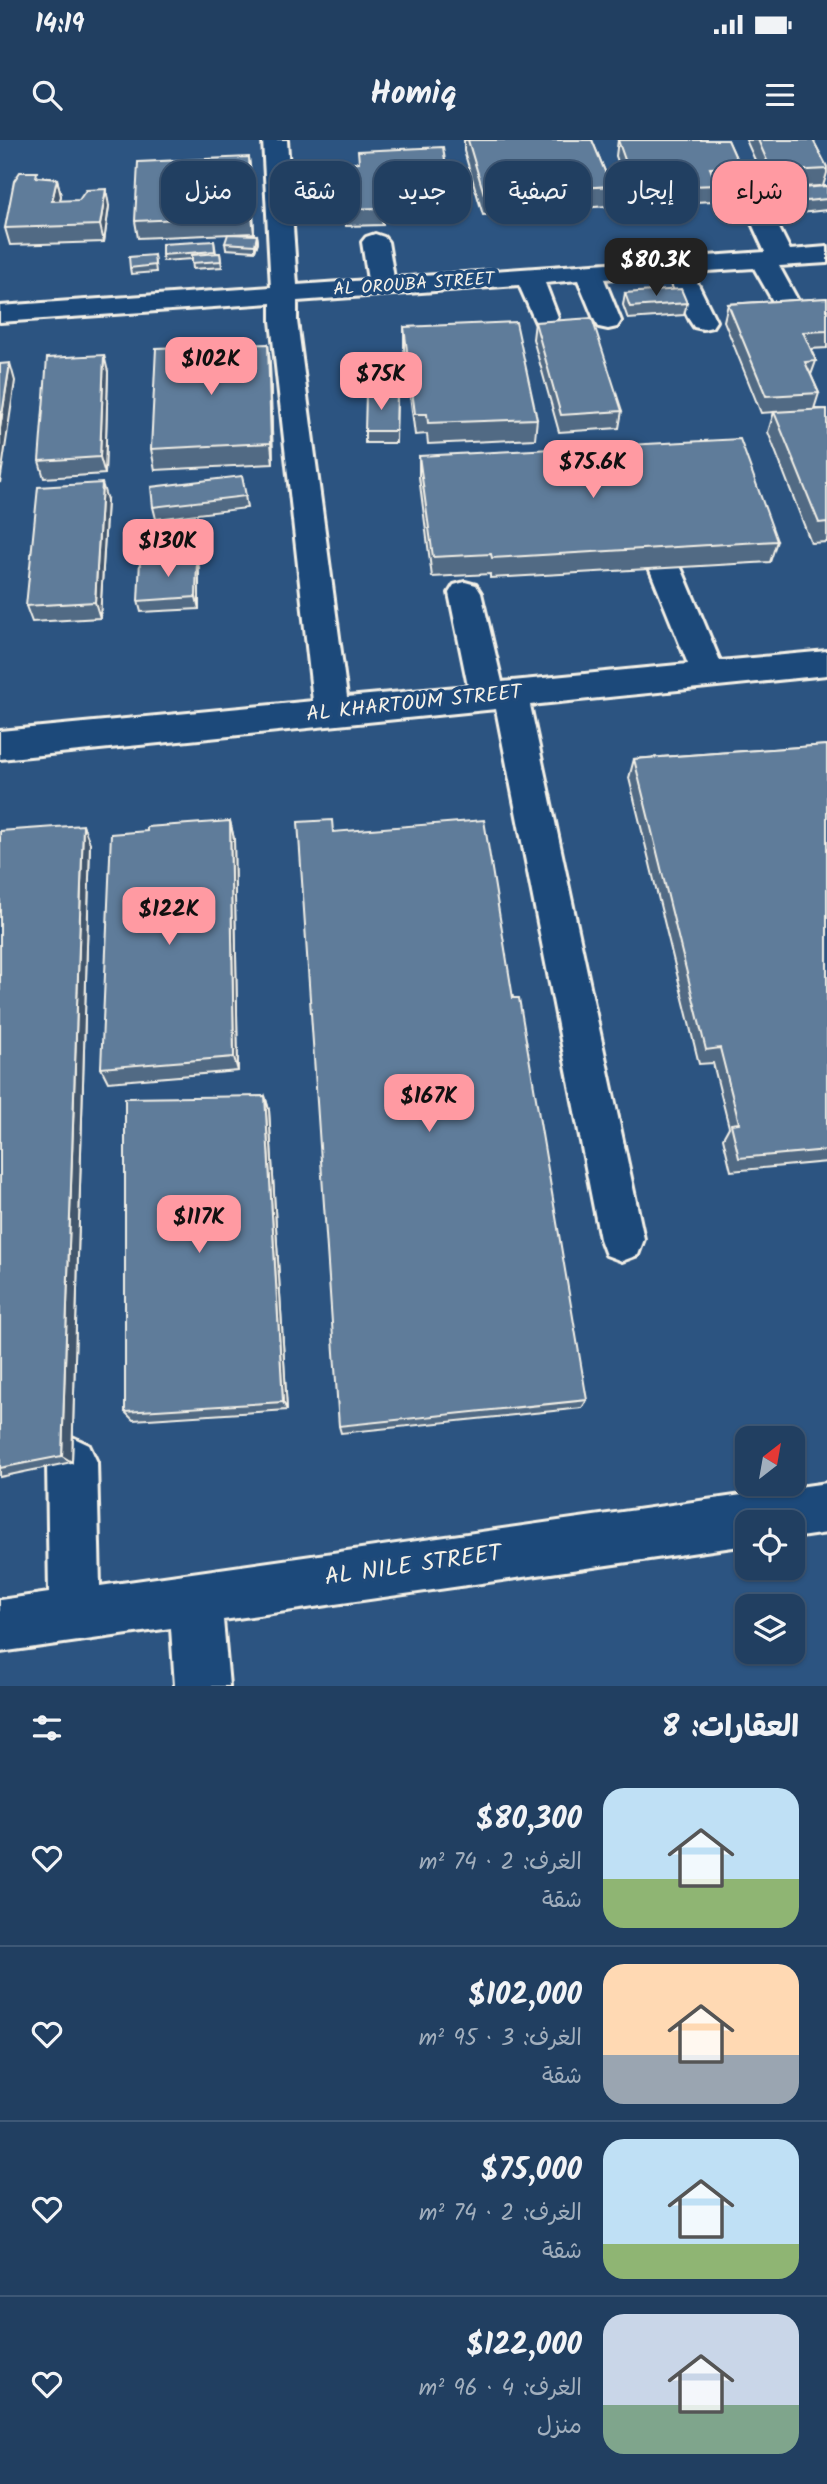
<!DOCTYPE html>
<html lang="ar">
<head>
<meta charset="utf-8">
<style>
  :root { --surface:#213f61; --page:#294667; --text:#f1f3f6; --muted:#a2afbd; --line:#3e5876; --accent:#ff9aa2 }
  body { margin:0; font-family:Kalam,"Playpen Sans Arabic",sans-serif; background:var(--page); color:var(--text); direction:rtl; height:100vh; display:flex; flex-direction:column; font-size:26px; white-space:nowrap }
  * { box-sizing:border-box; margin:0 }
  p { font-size:23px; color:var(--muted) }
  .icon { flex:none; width:38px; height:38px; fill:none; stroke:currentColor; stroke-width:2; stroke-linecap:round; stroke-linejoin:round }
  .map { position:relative; height:1546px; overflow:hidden; direction:ltr }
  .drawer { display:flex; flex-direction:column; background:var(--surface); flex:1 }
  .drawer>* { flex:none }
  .banner { position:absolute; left:21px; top:21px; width:786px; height:63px; direction:rtl; display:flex; gap:14px }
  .needle { width:46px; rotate:31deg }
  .controls { position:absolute; left:735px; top:1286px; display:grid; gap:14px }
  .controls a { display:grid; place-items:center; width:70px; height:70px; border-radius:14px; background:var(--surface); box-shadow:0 2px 5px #0004,0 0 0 2px var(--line); font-size:35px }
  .price { position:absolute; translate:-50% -60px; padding:0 16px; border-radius:14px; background:var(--accent); color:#111; font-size:23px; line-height:46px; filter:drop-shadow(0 2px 4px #0008) }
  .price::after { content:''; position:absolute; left:50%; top:42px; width:21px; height:16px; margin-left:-10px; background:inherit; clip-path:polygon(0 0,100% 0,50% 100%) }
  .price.active { background:#222; color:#fff }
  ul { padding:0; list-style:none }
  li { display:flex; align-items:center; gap:21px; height:175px; padding:0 28px }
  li+li { border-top:2px solid var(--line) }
  li span { display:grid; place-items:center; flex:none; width:196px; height:140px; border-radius:21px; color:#555 }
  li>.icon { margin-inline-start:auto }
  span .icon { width:84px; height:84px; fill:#fffc; stroke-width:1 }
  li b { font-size:30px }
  h2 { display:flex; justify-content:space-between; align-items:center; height:84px; padding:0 28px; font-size:30px }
  .chip { padding:0 24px; border-radius:21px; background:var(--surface); box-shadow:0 2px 5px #0004,0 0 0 2px var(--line); font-size:24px; line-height:63px }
  .chip.active { background:var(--accent); color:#111 }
  .status { display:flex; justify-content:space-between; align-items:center; height:49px; padding:0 35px; background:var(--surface); direction:ltr }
  .status svg { height:19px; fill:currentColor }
  header { display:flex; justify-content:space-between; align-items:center; height:91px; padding:0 28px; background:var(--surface); font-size:32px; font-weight:800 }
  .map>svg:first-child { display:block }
</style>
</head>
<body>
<div class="status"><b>14:19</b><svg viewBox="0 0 49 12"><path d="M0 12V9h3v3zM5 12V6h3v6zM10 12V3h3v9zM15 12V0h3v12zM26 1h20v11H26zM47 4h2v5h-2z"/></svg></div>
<header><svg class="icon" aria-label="menu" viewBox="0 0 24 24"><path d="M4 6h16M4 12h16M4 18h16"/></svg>Homiq<svg class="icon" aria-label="search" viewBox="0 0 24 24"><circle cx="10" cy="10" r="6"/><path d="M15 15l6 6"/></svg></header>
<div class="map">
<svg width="827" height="1546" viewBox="0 0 827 1546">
  <rect width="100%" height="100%" fill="#2c5481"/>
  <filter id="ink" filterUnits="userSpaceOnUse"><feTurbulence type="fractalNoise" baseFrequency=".0143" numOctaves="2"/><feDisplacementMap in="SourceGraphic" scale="14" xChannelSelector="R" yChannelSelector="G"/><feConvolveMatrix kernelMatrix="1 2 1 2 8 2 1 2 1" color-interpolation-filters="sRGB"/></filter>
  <g filter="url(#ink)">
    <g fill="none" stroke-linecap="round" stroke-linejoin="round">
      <defs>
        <path id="minor" d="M263,0h24l10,145 71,-5 -6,-38 4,-5 9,-3 9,3 4,5 6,36 371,-26 -20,-44 3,-5 9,-2 9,2 3,5 21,42 37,-3v16l-48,3 18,33 -4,6 -9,2 -9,-2 -21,-37 -62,4 24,49 -4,6 -9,2 -9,-2 -4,-6 -23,-47 -63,5 17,42 -4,6 -9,2 -9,-2 -4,-6 -17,-41 -33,3 13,34 -4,6 -9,2 -9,-2 -17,-38 -222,16v20l50,376 121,-11 -19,-93 5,-8 11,-3 11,3 5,8 21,89 186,-18 -38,-94 5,-8 11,-3 11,3 5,8 38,91 107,-10v24l-297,30 114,534 -6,16 -16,6 -16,-6 -6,-16 -104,-530 -496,50v-28l313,-30 -42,-380v-18l-271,19v-16l271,-19z
          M72,1297l17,8 8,17 3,124 727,-103v50l-34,5v-16h-46v23l-524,75 6,66h-54l-4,-58 -171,24v-52l49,-7 -2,-131 8,-17z"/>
      </defs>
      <use href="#minor" stroke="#f4f1e8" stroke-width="6"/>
      <use href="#minor" fill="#1f4a7a" fill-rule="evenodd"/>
    </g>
    <path fill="#516a84" stroke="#f4f1e8" stroke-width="2" d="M464,0h128l19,46 -3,20 -125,9 -19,-64z
      M618,0h110l12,27 -3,17 -20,1 -3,16 -81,4 -17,-49z
      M746,0h67l14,27v6l-4,13h4v24l-45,5 -8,-13 3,-12 43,-4 -52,3z
      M338,23l113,38v17l-69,2 1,5 -37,1 -7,-47z
      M251,34l3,59 -116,5 -3,-17z
      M39,37l18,2 4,17 -1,5 49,5 -5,36 -94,3 -5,-17z
      M257,95l1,7 -3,9 -29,-2 -1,-6z
      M214,101l2,12h4l2,14 -29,2 -1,-10 -29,2 -1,-6z
      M154,115l2,17 -25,2 -1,-6z
      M625,153l62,10 -3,12 -56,4 -5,-14z
      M827,158v50l-17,1 6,12 -5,14 8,18 -5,16h13v133l-16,1 -43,-111 6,-20 -13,1 -37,-92 4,-17z
      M535,182l87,89 -3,17 -60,4 -26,-93z
      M404,187l133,92 -2,20 -107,5 -1,-10 -12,1 -11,-87z
      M268,204l2,20 3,100 -118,6 -4,-21z
      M108,232l-3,102 -61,4 -5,-17z
      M397,253l-1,50h-31v-12z
      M419,316l358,85 -7,21 -280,16v-4l-58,3 -13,-100z
      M242,336l5,32 -91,11 -3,-12z
      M107,360l-7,118 -68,4 -6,-16z
      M197,417l2,12v40l-58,3 -3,-11z
      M827,605v417l-96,9 -8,-33 6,-11 -16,-64 -14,1 -70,-286 5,-19z
      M230,681l4,18 4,232 -130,11 -7,-14 46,-237z
      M0,691l90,12 -18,619 -72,15z
      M333,692l254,568 -5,8 -241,25 -2,-7z
      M265,956l4,14 18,300 -154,10 -8,-8z"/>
    <path fill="#42566c" stroke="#f4f1e8" stroke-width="2" d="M249,17l2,17 3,59 -2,-17z
      M57,39l4,17 -5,22 -4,-17z
      M106,49l3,17 -5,36 -4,-17z
      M257,95l1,7 -3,9v-6z
      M268,204l2,20 3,100 -2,-21z
      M104,215l4,17 -3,102 -5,-17z
      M10,223l5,18 -15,102v-55z
      M102,343l5,17 -7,118 -5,-16z
      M197,417l2,12v40l-3,-12z
      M230,681l4,18 4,232 -4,-14z
      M83,685l7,18 -18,619 -10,-6z
      M265,956l4,14 18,300 -4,-8z"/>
    <path fill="#5e7b9a" stroke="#f4f1e8" stroke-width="2" d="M468,0h124l19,46 -127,8z
      M618,0h110l12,27 -30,1 7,17 -82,3z
      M758,0h55l14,27v2l-55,3z
      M443,7l8,54 -70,2 1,5 -36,1 -8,-46 21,-1 -1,-11z
      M249,17l3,59 -117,5 3,-59z
      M20,32h17l-1,5 21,2 -5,22 27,-1 7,-10 20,-1 -6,36 -95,3 9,-47z
      M827,46v13l-42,4 -8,-13z
      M228,94l29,1 -2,10 -30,-2z
      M214,101l1,10 -53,4v-11z
      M220,113l1,8 -29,2v-8z
      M154,115l1,10 -25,3 -1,-11z
      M681,149l6,14 -57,4 -5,-14z
      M827,158v33l-24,1 13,29 -11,1 14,31 -53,3 -38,-92z
      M592,178l30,93 -61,4 -26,-93z
      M516,182l21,97 -109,4 -1,-9h-12l-11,-87z
      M268,204l3,99 -120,6 5,-101z
      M104,215l-4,102 -61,4 8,-103z
      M10,223l-10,65v-64z
      M366,253h31l-1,38h-31z
      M827,269v113l-8,1 -45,-111z
      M740,299l37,102 -285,17 -1,-4 -58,3 -14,-101z
      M242,336l4,20 -93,11 -2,-20z
      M102,343l-7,119 -69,4 12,-119z
      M197,417l-1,40 -58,4 2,-41z
      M827,605v405l-88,8 -8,-34 8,-1 -19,-75 -14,2 -72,-291z
      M332,680l1,12 151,-12 29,178h6l68,402 -248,26 -41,-604z
      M230,681l4,236 -133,11 10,-234 36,-3v-4z
      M83,685l-21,631 -62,12v-637z
      M265,956l18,306 -158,10v-314z"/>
  </g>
  <g text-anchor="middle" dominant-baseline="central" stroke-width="7" stroke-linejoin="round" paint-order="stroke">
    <g font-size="18" fill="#f4f1e8" stroke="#1f4a7a">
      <text transform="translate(414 145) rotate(-4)">AL OROUBA STREET</text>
    </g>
    <g font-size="21" fill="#f4f1e8" stroke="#1f4a7a">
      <text transform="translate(414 564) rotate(-6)">AL KHARTOUM STREET</text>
    </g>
    <g font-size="24" fill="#f4f1e8" stroke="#1f4a7a">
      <text transform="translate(413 1426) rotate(-8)">AL NILE STREET</text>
    </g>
  </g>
</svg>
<div class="controls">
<a><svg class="needle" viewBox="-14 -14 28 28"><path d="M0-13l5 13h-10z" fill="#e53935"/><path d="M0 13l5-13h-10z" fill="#a2afbd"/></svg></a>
<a><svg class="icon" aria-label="locate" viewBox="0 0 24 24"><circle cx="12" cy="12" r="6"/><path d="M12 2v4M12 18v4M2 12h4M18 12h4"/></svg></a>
<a><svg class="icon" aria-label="layers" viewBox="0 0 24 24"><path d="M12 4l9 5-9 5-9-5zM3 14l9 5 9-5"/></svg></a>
</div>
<b class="price active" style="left:656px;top:158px">$80.3K</b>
<b class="price" style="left:211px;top:257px">$102K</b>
<b class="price" style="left:381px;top:272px">$75K</b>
<b class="price" style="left:593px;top:360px">$75.6K</b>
<b class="price" style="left:168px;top:439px">$130K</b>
<b class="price" style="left:169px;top:807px">$122K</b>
<b class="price" style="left:429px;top:994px">$167K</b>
<b class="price" style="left:199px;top:1115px">$117K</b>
<div class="banner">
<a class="chip active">شراء</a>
<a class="chip">إيجار</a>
<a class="chip">تصفية</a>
<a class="chip">جديد</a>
<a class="chip">شقة</a>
<a class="chip">منزل</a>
</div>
</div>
<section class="drawer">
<h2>العقارات: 8<svg class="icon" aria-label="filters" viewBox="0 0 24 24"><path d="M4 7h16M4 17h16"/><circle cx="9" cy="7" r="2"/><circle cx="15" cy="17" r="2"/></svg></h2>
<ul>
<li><span style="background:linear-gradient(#bfe0f5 65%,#8fb573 0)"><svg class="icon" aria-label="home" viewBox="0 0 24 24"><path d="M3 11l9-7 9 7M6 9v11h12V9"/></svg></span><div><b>$80,300</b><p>الغرف: 2 · 74 m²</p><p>شقة</p></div><svg class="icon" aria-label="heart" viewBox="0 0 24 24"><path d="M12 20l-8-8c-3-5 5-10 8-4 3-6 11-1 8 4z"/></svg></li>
<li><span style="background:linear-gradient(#ffd9b3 65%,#9aa5b1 0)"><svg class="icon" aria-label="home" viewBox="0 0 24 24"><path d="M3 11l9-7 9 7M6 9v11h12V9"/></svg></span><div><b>$102,000</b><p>الغرف: 3 · 95 m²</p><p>شقة</p></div><svg class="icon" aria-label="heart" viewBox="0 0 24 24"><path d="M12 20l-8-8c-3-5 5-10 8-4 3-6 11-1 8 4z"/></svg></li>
<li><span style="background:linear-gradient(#bfe0f5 75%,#8fb573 0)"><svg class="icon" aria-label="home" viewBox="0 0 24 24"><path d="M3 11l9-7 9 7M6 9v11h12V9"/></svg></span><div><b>$75,000</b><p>الغرف: 2 · 74 m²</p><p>شقة</p></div><svg class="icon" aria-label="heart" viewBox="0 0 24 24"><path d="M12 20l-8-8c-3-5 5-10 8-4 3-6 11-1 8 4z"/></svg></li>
<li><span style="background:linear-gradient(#c9d6e8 65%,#7fa58c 0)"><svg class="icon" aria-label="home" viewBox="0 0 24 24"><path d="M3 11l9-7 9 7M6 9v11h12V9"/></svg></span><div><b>$122,000</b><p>الغرف: 4 · 96 m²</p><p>منزل</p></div><svg class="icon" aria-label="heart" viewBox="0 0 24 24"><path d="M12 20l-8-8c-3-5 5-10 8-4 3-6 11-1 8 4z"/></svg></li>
</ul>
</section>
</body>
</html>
